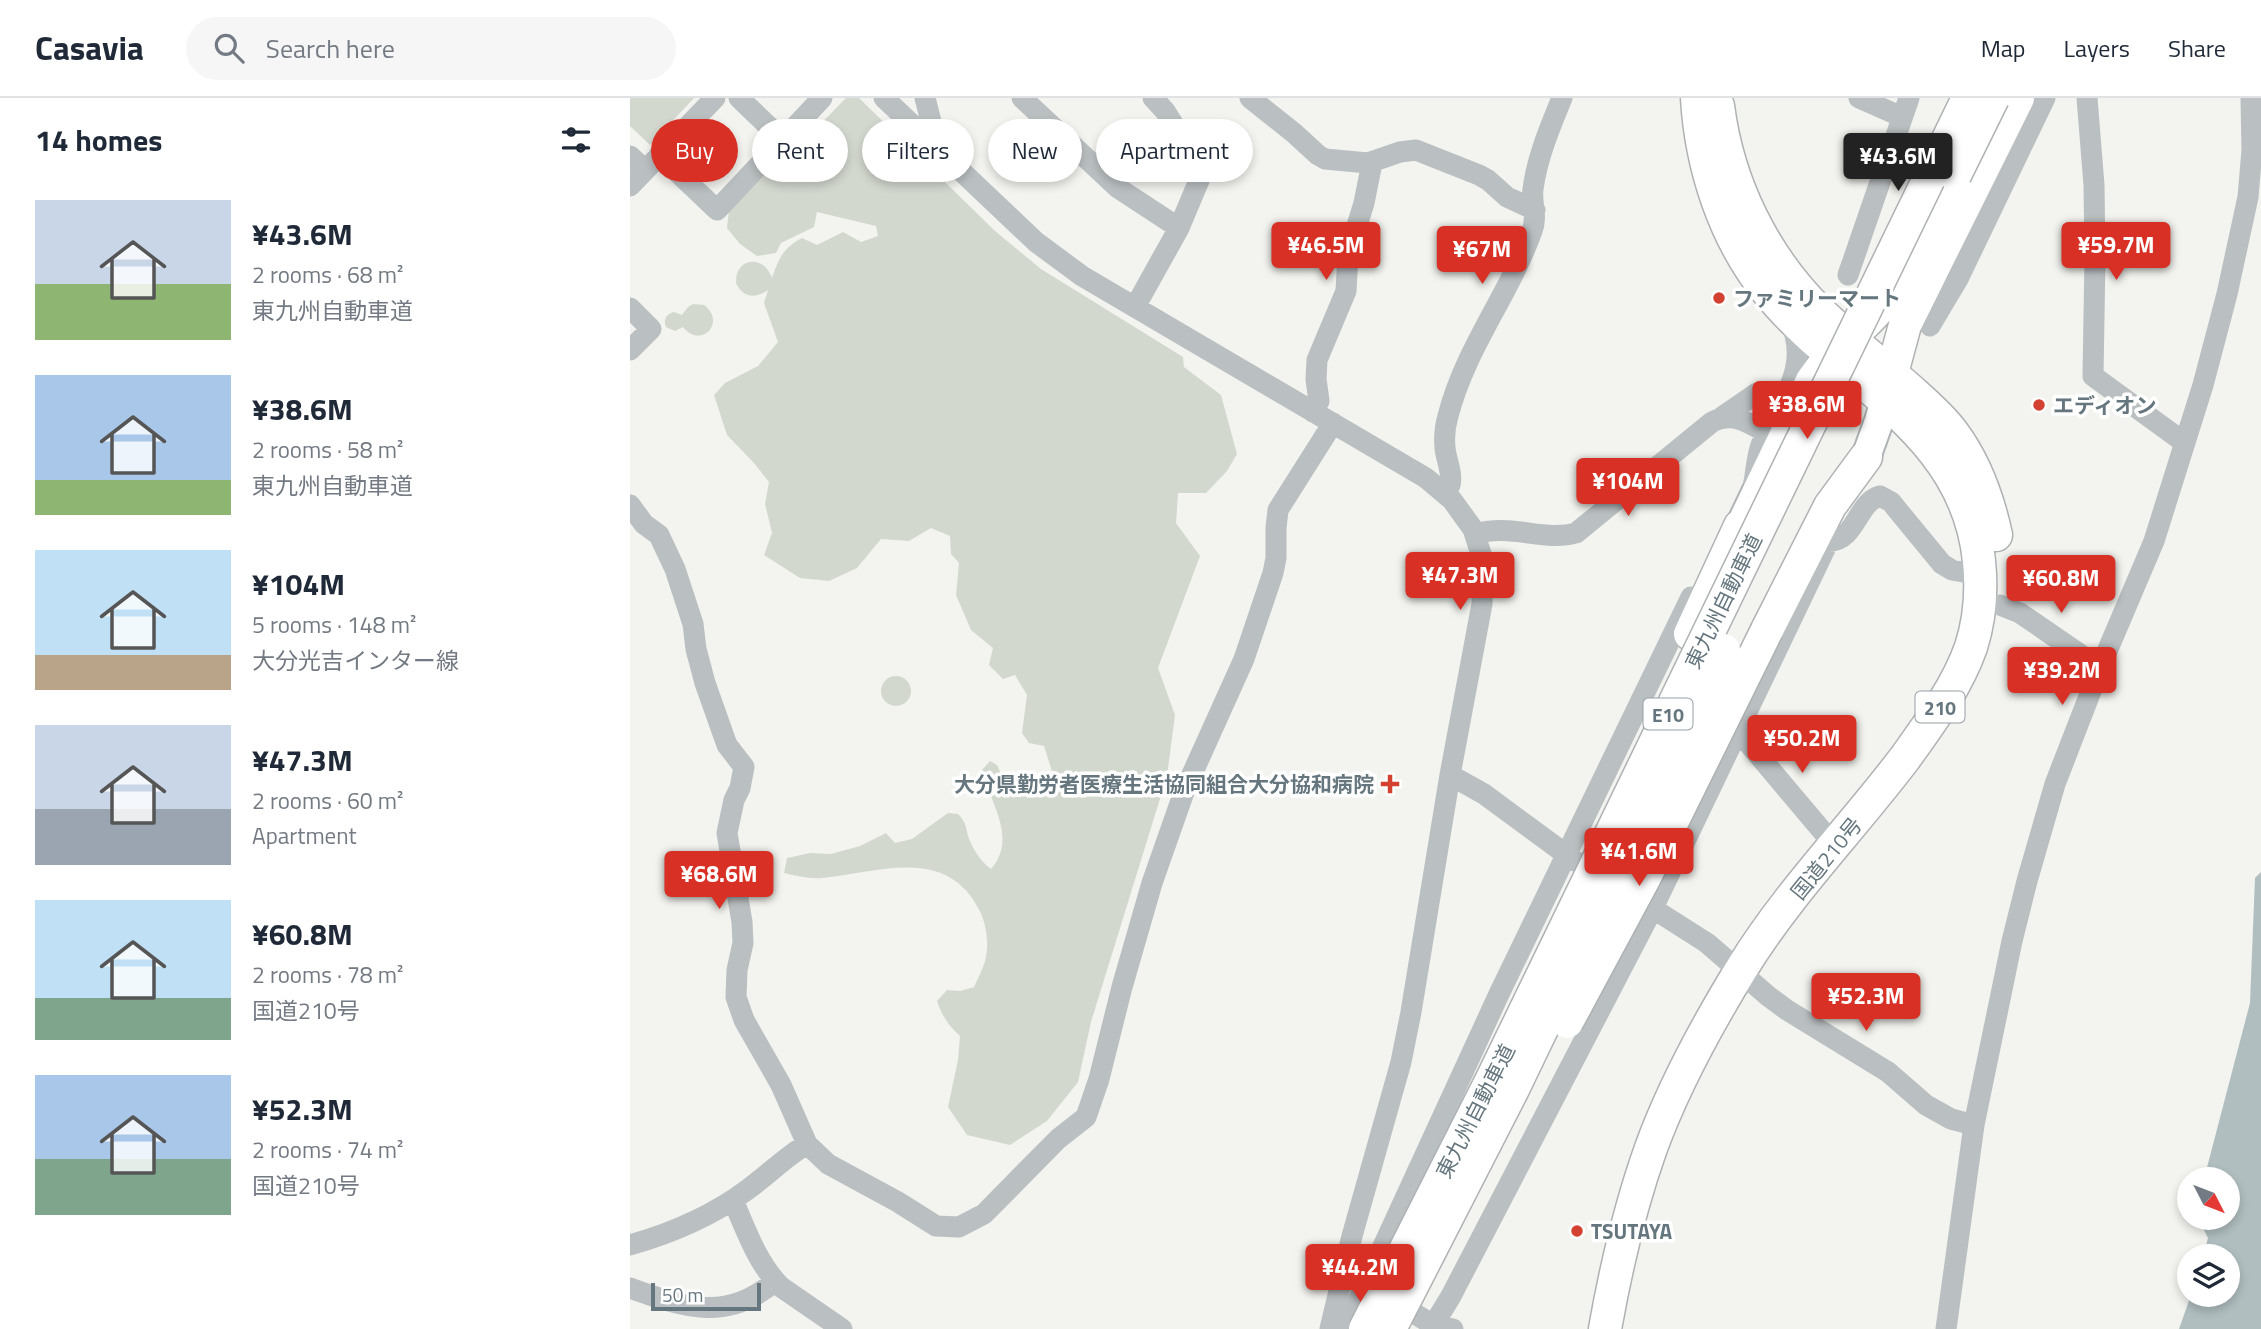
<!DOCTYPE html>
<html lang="en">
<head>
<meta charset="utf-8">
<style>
  :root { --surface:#fff; --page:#f6f6f7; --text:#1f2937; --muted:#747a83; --line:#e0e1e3; --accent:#d93025 }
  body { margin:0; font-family:"Titillium Web","Noto Sans JP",sans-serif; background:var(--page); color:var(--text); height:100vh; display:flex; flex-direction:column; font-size:26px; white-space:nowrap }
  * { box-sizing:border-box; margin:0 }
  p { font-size:23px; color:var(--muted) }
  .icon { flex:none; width:38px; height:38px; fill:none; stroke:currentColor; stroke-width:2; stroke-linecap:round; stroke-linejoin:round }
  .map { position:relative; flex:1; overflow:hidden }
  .details { display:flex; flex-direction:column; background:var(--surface); width:630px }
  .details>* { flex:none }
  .hud { position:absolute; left:21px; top:21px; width:665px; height:63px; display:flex; gap:14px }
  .needle { width:46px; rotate:132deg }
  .fabs { position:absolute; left:1547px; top:1069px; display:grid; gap:14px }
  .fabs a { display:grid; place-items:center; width:63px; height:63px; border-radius:50%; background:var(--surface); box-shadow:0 4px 10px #0003; font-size:35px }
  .scale { position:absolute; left:21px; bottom:18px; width:110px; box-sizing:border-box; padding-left:7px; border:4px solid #65767e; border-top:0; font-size:19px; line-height:24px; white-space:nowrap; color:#65767e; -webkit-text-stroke:5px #fff; paint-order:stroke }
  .price { position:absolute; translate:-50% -60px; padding:0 16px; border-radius:7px; background:var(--accent); color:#fff; font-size:23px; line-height:46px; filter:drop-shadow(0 2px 4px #0008) }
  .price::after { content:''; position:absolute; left:50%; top:42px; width:21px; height:16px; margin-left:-10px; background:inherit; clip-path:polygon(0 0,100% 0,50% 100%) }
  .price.current { background:#222; color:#fff }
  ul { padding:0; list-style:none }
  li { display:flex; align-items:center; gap:21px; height:175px; padding:0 35px }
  li span { display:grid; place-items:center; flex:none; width:196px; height:140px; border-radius:0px; color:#555 }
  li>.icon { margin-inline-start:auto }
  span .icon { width:84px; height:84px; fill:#fffc; stroke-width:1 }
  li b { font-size:30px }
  h2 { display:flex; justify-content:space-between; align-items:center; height:84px; padding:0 35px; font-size:30px }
  .pill { padding:0 24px; border-radius:32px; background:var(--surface); box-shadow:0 4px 10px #0003; font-size:24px; line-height:63px }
  .pill.current { background:var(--accent); color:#fff }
  header { display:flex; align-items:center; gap:42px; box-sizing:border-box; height:98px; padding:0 35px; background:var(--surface); border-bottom:2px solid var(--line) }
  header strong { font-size:33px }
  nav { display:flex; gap:38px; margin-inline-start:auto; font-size:24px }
  .search { width:490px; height:63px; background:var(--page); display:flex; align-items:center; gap:18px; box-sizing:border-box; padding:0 24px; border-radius:38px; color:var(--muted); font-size:26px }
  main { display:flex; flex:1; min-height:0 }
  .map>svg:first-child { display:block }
</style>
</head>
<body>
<header>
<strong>Casavia</strong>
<div class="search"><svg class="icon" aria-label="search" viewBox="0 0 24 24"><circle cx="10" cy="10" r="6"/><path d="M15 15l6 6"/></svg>Search here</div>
<nav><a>Map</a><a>Layers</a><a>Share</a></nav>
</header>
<main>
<section class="details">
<h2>14 homes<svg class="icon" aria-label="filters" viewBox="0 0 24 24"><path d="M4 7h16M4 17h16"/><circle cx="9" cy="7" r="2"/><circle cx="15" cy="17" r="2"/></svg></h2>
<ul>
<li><span style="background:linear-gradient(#c9d6e8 60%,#8fb573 0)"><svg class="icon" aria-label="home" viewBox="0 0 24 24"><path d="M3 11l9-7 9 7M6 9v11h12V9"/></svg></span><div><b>¥43.6M</b><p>2 rooms · 68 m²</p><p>東九州自動車道</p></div></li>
<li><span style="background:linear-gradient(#a9c7e8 75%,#8fb573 0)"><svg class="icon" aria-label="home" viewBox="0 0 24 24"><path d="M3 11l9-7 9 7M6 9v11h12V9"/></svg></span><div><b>¥38.6M</b><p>2 rooms · 58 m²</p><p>東九州自動車道</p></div></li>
<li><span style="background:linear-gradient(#bfe0f5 75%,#b9a48a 0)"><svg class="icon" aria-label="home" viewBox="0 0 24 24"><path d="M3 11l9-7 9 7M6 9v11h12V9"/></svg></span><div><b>¥104M</b><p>5 rooms · 148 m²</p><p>大分光吉インター線</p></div></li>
<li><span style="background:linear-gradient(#c9d6e8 60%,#9aa5b1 0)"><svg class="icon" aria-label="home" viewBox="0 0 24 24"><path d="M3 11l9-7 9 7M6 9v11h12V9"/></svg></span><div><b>¥47.3M</b><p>2 rooms · 60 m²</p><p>Apartment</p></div></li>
<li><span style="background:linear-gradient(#bfe0f5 70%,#7fa58c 0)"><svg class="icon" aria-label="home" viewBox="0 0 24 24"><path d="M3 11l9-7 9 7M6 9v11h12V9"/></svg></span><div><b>¥60.8M</b><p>2 rooms · 78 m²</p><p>国道210号</p></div></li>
<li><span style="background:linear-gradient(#a9c7e8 60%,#7fa58c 0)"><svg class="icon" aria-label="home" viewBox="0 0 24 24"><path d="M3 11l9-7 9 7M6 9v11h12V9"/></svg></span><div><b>¥52.3M</b><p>2 rooms · 74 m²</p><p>国道210号</p></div></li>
</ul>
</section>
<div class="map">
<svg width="1631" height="1231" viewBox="0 0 1631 1231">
  <rect width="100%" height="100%" fill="#f3f3ef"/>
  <path fill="#d3d8cf" d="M0,0h64l-44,47 -20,-19z
    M216,0h13l136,133 46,38 142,88 1,10 37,28 16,59 -10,17 -21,22h-28l-2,30 24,33 -42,112 17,47 -8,61 -76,246 -13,60 -31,39 -37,24 -43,-10 -19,-28 10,-47 2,-24c-12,-11 -18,-20 -23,-35l10,-11 13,1 14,-4c4,-9 10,-20 12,-30 3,-16 0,-37 -9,-51 -34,-60 -100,-33 -155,-28 -13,1 -25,-2 -38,-5l3,-15 23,-5 21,1 29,-8 26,-13 9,10 17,-4 36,-26 10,1c10,10 7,15 12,27 5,12 11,20 21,28 27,-31 -1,-66 -9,-99l8,-9 7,4 8,18 13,14 38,-13 -12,-38 -15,-3 -7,-10 5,-38 -12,-20 -12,4 -14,-14 4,-17 -22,-18 -15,-35 3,-32 -8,-9 -1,-18 -19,-8 -22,13 -28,-2 -24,29 -28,13 -29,-3 -36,-23 8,-22 -7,-29 4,-22 -15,-19 -27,-28 -13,-40 11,-12 33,-17 20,-24 -14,-39 4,-13c-12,9 -25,8 -32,-7 -1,-26 28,-29 36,-5 7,-20 11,-30 30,-40l15,7 26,-13 18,10 17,-6 -2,-10 -59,-14 -3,15 -33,16 -5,10 -19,3 -17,-12 -13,-16 2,-18 36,-38 28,-26 11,-5z
    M63,206l11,1c23,17 -3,45 -21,22l-8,4 -9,-4c-3,-7 0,-13 8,-15l8,3 6,-8z
    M251 593a15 15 0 1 1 30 0a15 15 0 1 1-30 0Z"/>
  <path fill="#b0bec0" d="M1631,774v457h-82l12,-34h37v-39h-25l5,-18 -10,-20h30v-38l-24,-1 46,-176 5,-125z"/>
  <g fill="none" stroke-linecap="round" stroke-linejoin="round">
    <defs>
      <path id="major" d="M1236,359l13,-36 11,-38
        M1110,428l70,-146 19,-26 18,-15"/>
      <path id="highway" d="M1088,8c10,78 46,151 102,206 30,29 65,55 96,83 13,12 27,24 37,38 23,31 35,65 43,102
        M1233,227c40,-36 57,-89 76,-137
        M1262,275l13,-48 113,-227
        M1137,532l63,-124 36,-49
        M1060,536l50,-108
        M975,1231c11,-62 25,-122 46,-181 23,-63 56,-123 91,-180 46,-75 110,-140 163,-210 25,-35 52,-71 66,-111 9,-28 11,-57 8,-86 -13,-132 -137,-177 -212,-270 -43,-53 -66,-125 -70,-193"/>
    </defs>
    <use href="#major" stroke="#aeb3b5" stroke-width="32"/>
    <use href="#highway" stroke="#aeb2b4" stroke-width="35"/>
    <path stroke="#babfc1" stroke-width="21" d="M109,0l44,42
      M254,0l152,144 46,34 344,202 26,22 21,29 10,31 -1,44 -32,171 -39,237 -10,50 -49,174 -22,93
      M295,0l13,51
      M392,0l96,90 61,40
      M620,0l44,35 24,22 7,4 43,4 32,-11 16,-2 63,25 9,5 19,17 28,13
      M1229,0l43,19
      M1457,0l7,87 1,72 -2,119 92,67
      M29,57l58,55 105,-112
      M0,58l15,14
      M0,88l85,-88
      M1218,177l61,-177
      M505,209l44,-79 24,-57 -38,-60 -12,-13
      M0,210l21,21 -21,21
      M1300,228l28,-47 87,-181
      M683,314l6,-11 -3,-22 1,-19 29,-69 2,-36 16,-52 8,-40
      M1092,319l35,-24
      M1124,384c2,-12 3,-26 7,-37 18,-46 52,-75 28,-127
      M815,396c1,-2 5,-7 5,-9 3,-11 -4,-26 -5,-37 -1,-11 0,-22 3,-32 17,-67 61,-121 84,-185 6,-15 -1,-27 1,-42 4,-31 17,-62 29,-91
      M0,407l14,19 15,11 16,34 18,55 3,25 9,34 22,62 17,22 -4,21 -6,12 -7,33 15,89 1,21 -6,27 -1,27 8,23 37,65 26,59c-22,13 -39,31 -60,46 -35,26 -75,43 -117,55
      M845,436c36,-11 69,8 101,-1l136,-111c21,-11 35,1 54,10
      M1199,443c27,0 28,-39 51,-45l11,6 51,62 10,6 28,5
      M1370,507l20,8 80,55
      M1108,633l97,115
      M820,677l34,19 91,67
      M1011,803l66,42 61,53 19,14 101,62 38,33 25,14 23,6
      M177,1046l21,20 70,38 38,24 23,1 25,-13 74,-75 28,-22 13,-38 23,-92 30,-104 32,-91 60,-133 29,-86 3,-15v-30l2,-18 55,-87
      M103,1102c13,30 24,63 48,87l61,42
      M0,1190c54,19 97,35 145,-7
      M761,1201l42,26 20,4
      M715,1231l154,-335 192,-397
      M801,1231l20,-33 202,-388 172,-359
      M1316,1231l28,-204 38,-184 15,-60 28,-97 45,-116 54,-127 49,-156 24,-91 21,-97 4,-47 -1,-52"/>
    <use href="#major" stroke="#fff" stroke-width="28"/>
    <use href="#highway" stroke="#fff" stroke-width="32"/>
    <defs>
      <path id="highway-bridge" d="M1325,77l38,-77
        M937,924l78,-145 122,-247
        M735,1231l127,-250 476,-981
        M760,1231l123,-240 211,-439"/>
    </defs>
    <use href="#highway-bridge" stroke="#aeb2b4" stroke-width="35" stroke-linecap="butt"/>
    <use href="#highway-bridge" stroke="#fff" stroke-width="32"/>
  </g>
  <g fill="#d34130" stroke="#fff" stroke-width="2.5">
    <circle cx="1089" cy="200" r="7"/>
    <circle cx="1409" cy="307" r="7"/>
    <path d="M756.5 675.5h7v7h7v7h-7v7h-7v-7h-7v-7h7z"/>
    <circle cx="947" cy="1133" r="7"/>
  </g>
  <g text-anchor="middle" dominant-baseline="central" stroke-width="7" stroke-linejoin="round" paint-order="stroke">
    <g fill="#fff" stroke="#939fa5" stroke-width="2">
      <rect x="1285.5" y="593.5" width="49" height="31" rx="5"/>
      <rect x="1013.5" y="600.5" width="49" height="31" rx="5"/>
    </g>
    <g font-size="19" font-weight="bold" fill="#65767e">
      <text x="1310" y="609">210</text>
      <text x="1038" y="616">E10</text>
    </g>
    <g font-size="21" font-weight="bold" fill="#65767e" stroke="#fff" text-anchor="start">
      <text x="1103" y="200">ファミリーマート</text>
      <text x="1423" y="307">エディオン</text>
      <text x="744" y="686" text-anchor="end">大分県勤労者医療生活協同組合大分協和病院</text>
      <text x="961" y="1133">TSUTAYA</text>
    </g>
    <g font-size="21" fill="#65767e" stroke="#fff">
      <text transform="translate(1093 503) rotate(-64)">東九州自動車道</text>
      <text transform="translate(1196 760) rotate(-51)">国道210号</text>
      <text transform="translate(845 1013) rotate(-63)">東九州自動車道</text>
    </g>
  </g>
</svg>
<div class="fabs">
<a><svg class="needle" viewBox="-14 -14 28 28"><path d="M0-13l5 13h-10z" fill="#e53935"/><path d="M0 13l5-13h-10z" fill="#747a83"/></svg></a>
<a><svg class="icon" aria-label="layers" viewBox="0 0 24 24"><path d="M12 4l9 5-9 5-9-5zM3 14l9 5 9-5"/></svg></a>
</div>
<div class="scale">50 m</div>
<b class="price current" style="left:1268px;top:95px">¥43.6M</b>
<b class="price" style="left:696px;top:184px">¥46.5M</b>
<b class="price" style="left:1486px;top:184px">¥59.7M</b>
<b class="price" style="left:852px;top:188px">¥67M</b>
<b class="price" style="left:1177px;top:343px">¥38.6M</b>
<b class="price" style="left:998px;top:420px">¥104M</b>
<b class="price" style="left:830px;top:514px">¥47.3M</b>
<b class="price" style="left:1431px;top:517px">¥60.8M</b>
<b class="price" style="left:1432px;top:609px">¥39.2M</b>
<b class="price" style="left:1172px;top:677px">¥50.2M</b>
<b class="price" style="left:1009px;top:790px">¥41.6M</b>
<b class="price" style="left:89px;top:813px">¥68.6M</b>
<b class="price" style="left:1236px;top:935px">¥52.3M</b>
<b class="price" style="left:730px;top:1206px">¥44.2M</b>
<div class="hud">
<a class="pill current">Buy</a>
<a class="pill">Rent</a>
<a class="pill">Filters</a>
<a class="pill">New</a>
<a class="pill">Apartment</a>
</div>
</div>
</main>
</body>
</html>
